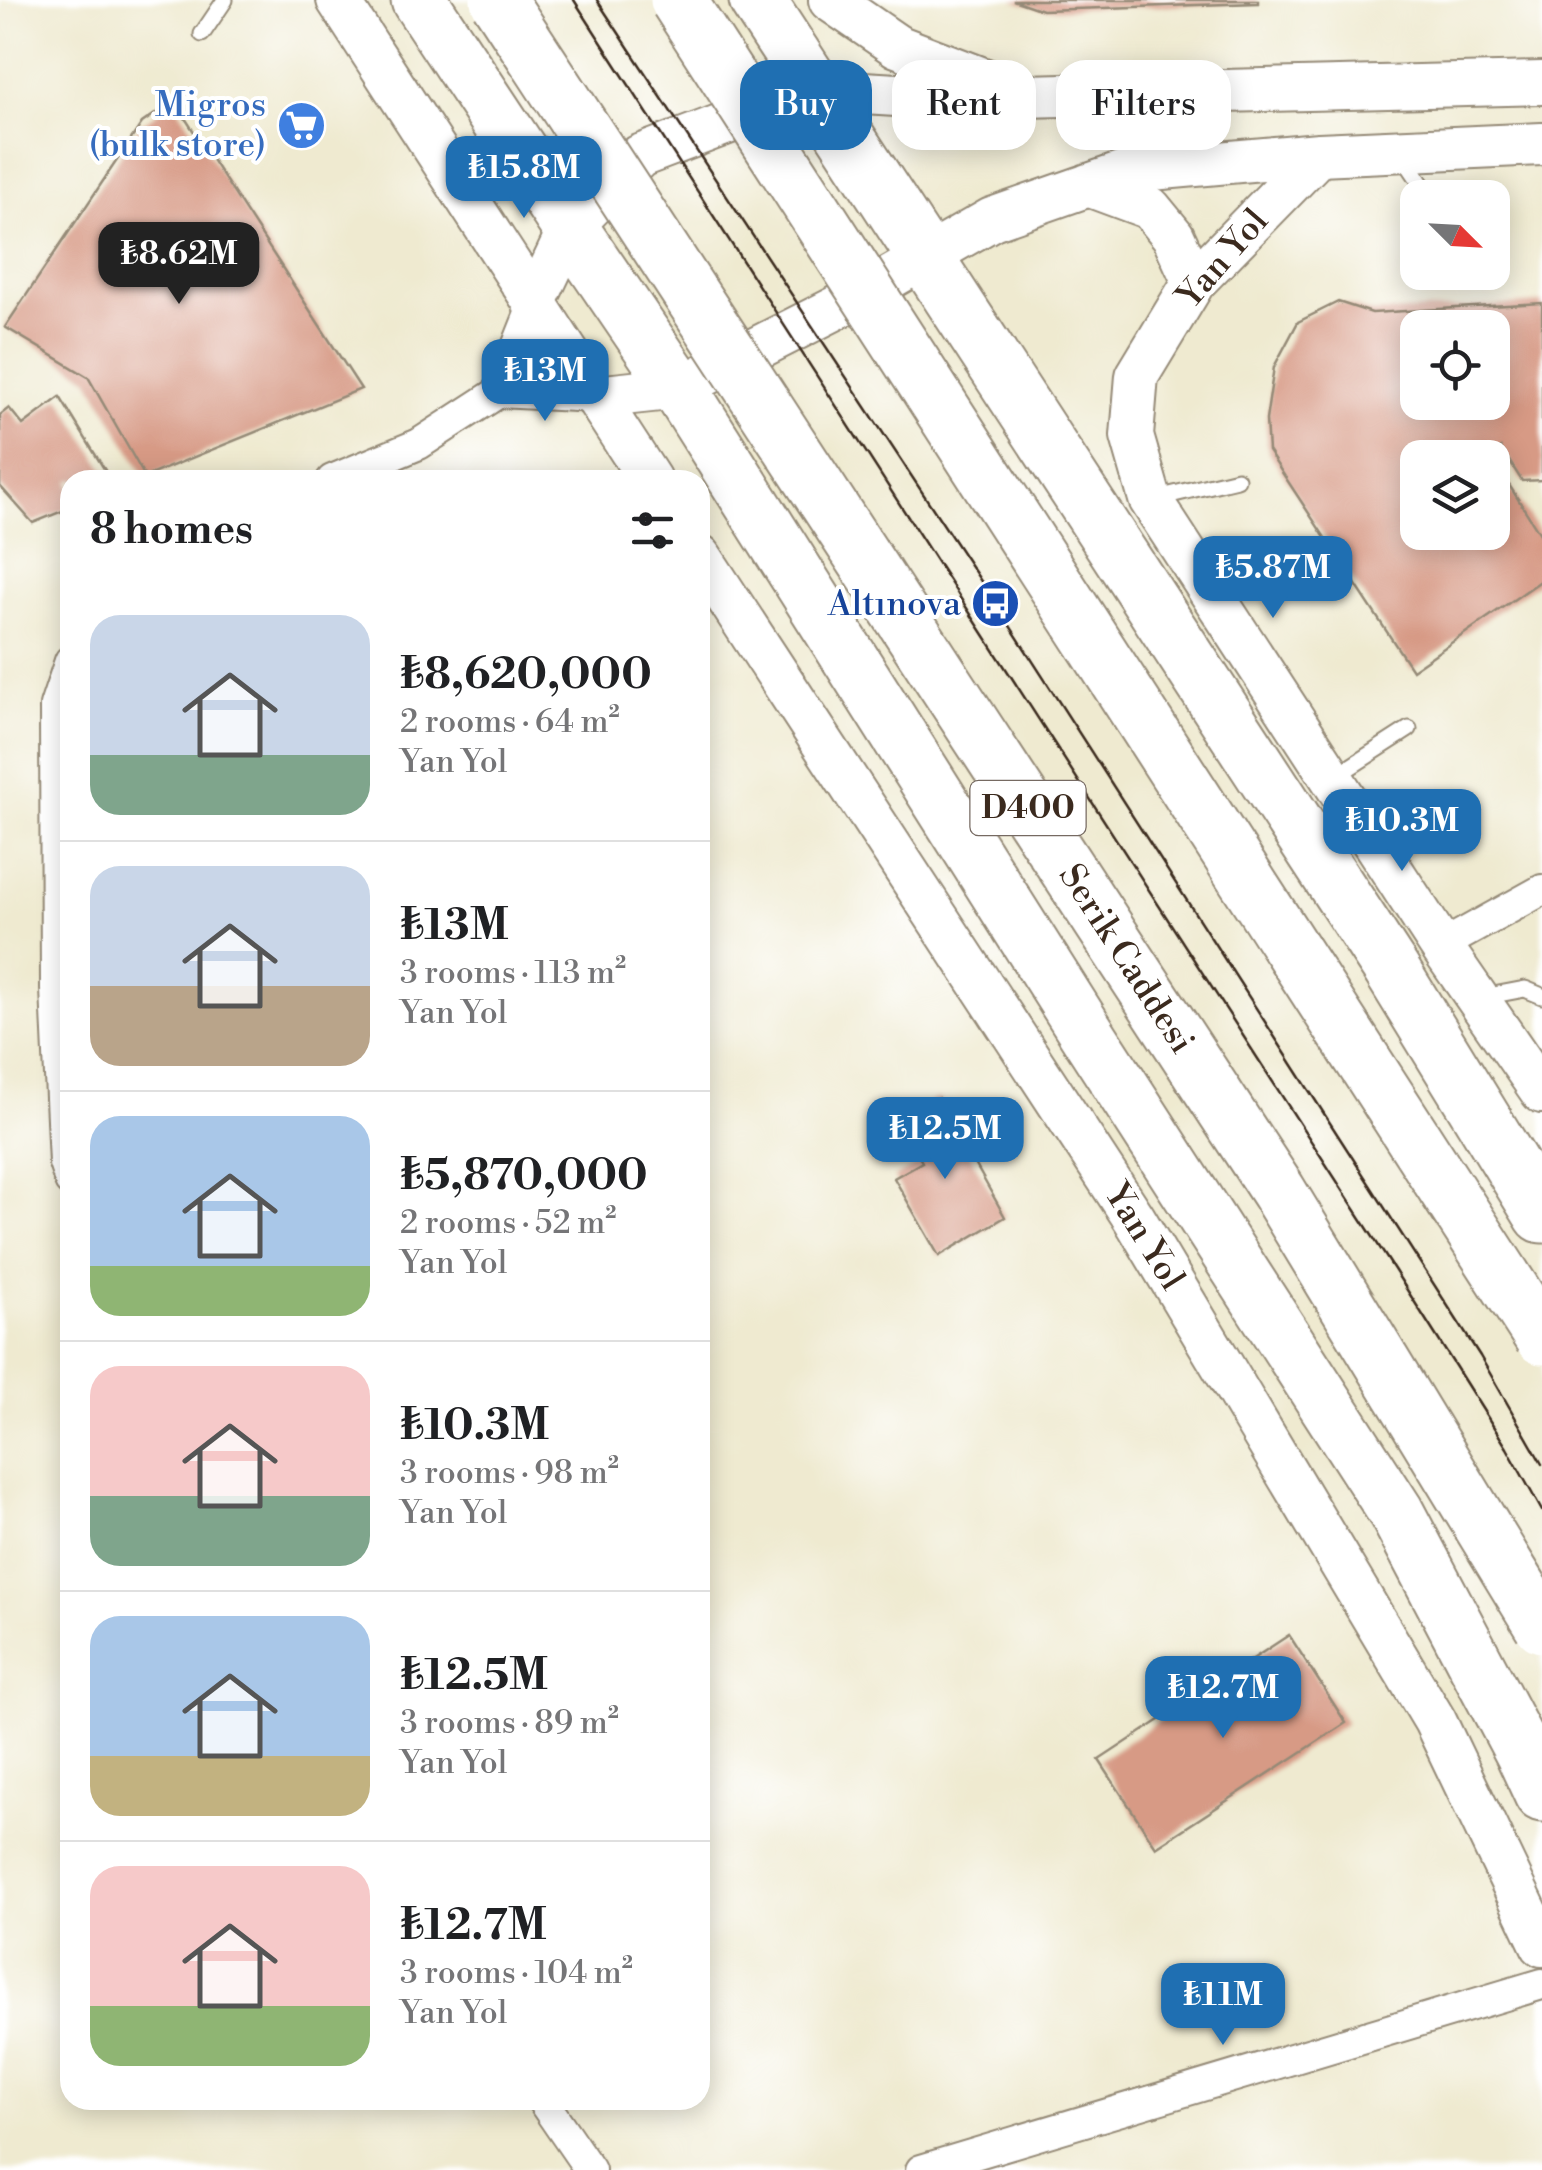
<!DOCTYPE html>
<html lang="en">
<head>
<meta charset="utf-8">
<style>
  :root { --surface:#fff; --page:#f6f6f6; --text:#202124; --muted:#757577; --line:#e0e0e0; --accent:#1f6fb2 }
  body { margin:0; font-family:"Libre Bodoni",serif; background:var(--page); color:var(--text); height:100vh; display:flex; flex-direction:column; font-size:38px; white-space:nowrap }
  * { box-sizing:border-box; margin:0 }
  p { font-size:32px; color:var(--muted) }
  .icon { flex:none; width:55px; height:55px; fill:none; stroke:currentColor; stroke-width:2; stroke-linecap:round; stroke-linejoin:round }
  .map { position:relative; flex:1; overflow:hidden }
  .sheet { position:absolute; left:60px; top:470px; width:650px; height:1640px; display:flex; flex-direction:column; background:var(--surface); border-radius:30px; box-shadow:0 5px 25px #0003 }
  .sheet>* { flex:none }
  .banner { position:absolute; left:740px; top:60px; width:650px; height:90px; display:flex; gap:20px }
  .needle { width:65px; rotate:114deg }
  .controls { position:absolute; left:1400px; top:180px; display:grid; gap:20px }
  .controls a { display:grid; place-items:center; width:110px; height:110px; border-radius:20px; background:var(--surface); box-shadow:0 5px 25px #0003; font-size:50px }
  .price { position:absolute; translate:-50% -85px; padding:0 22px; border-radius:20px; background:var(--accent); color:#fff; font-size:32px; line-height:65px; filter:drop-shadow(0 2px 5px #0008) }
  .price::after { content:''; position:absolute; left:50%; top:60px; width:30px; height:22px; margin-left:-15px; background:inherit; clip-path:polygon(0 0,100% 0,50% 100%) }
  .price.current { background:#222; color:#fff }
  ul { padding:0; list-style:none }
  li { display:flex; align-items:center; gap:30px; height:250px; padding:0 30px }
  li+li { border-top:2px solid var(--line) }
  li span { display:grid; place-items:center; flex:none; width:280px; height:200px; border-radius:30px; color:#555 }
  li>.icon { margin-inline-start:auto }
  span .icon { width:120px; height:120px; fill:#fffc; stroke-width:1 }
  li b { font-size:42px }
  h2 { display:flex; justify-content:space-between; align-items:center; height:120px; padding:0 30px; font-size:42px }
  .chip { padding:0 35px; border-radius:30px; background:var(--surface); box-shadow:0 5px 25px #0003; font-size:35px; line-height:90px }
  .chip.current { background:var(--accent); color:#fff }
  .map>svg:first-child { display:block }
</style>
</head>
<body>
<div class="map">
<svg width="1542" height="2170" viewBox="0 0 1542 2170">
  <rect width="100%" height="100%" fill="#fff"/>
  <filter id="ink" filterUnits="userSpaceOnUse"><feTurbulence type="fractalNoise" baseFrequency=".01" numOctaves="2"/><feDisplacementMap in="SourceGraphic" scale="20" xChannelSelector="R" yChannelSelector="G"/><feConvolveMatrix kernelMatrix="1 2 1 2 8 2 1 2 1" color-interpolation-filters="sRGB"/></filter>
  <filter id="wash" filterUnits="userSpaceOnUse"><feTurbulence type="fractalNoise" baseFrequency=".0048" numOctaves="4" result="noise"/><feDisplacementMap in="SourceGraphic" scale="40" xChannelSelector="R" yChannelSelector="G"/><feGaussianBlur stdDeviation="2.25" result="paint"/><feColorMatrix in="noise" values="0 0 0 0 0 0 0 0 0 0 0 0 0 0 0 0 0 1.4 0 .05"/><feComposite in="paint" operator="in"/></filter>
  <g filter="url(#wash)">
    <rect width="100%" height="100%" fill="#efead0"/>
    <g id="blocks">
      <path fill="#d79a85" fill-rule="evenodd" d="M1013,0h245v3l-216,7z
        M174,101l187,288 -216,88 -57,-100 -83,-50 137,-204z
        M1338,302l34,11 170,-10v177l-20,1 -21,-33 -11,10h-72v74h74v-74l50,79v43l-130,90 -144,-219 -2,-31 8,-53 24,-45zM1418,328h74v74h-74z
        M60,397l51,83h-41v28l-37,15 -33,-37v-71l9,-7 14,17z
        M938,1098l67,119 -66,39 -45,-78 28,-16 -23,-41z
        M1289,1635l57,88 -190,124 -57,-87z"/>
    </g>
  </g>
  <g filter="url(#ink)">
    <use href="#blocks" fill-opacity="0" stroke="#958a77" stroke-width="2.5"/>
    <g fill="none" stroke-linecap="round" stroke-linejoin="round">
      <defs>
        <path id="lane" d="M202,34l23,-34
          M1404,158l27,40
          M1153,499l84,-20
          M1336,776l73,-47
          M1483,997l42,-8 17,7"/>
        <path id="street" d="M499,392l96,5
          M332,480l87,-36 80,-52 35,-88
          M70,661l-15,45 1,283 8,174 6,18
          M1441,946l101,-56
          M542,2100l48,70
          M921,2170l621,-186"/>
        <path id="secondary" d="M338,0l312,480
          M830,0l67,46 112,43
          M1319,154l-125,128 -57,94 -5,60 18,63 291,447 101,146
          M1088,185l62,23 23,28 21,46
          M534,304l36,-76 70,-72 174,-66 132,8 596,-15
          M595,397l84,-9 165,-84 148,-85 137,-48 190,-17 223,-10
          M700,556l434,662 301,503 107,224"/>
        <path id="highway" d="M419,0l151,228 109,160 413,653 304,471 127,241 19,41
          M757,0l634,969 151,246"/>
      </defs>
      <use href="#lane" stroke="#958a77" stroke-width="19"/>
      <use href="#street" stroke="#958a77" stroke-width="34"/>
      <use href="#secondary" stroke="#958a77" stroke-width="46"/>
      <use href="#highway" stroke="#958a77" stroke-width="59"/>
      <use href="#lane" stroke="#fff" stroke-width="15"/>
      <use href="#street" stroke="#fff" stroke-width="30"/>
      <use href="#secondary" stroke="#fff" stroke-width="42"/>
      <use href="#highway" stroke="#fff" stroke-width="55"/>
      <path stroke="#3b2a1e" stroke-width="2.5" d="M574,0l821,1271 112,177 35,63
        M597,0l399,604 484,752 62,108"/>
      <defs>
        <path id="highway-bridge" d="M498,0l780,1191 264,434
          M678,0l864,1337"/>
      </defs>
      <use href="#highway-bridge" stroke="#958a77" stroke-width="59" stroke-linecap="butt"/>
      <use href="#highway-bridge" stroke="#fff" stroke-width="55"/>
    </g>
  </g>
  <defs>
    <symbol id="supermarket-disc" viewBox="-11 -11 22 22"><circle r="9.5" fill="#3f7fe0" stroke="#fff"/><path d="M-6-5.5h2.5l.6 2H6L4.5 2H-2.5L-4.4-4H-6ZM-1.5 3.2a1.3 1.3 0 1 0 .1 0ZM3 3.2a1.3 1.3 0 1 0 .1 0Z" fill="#fff"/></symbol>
    <symbol id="bus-disc" viewBox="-11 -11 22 22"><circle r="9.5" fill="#1a4fb4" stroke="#fff"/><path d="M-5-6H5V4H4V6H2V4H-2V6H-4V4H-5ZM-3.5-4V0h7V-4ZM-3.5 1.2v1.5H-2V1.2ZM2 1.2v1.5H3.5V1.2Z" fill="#fff"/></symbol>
  </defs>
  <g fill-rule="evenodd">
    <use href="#supermarket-disc" x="274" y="98" width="55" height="55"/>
    <use href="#bus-disc" x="968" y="576" width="55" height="55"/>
  </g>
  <g text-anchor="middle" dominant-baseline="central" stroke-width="8" stroke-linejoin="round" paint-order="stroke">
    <rect fill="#fff" stroke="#766a62" stroke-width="2.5" x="970.5" y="781" width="115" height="54" rx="8"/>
    <g font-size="32" font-weight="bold" fill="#3b2a1e">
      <text x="1028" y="808">D400</text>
    </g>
    <g font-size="35" fill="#366cbe" stroke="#fff" text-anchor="end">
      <text x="266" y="105">Migros<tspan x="266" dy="40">(bulk store)</tspan></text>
    </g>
    <g font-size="35" fill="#3b2a1e" stroke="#fff">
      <text transform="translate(1223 259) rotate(-49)">Yan Yol</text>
      <text transform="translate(1126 959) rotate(57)">Serik Caddesi</text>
      <text transform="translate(1144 1237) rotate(58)">Yan Yol</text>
    </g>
    <g font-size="35" fill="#164399" stroke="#fff" text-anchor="end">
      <text x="961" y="604">Altınova</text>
    </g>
  </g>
</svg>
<div class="controls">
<a><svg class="needle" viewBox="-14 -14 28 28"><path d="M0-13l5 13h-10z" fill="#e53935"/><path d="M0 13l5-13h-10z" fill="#757577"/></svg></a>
<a><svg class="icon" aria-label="locate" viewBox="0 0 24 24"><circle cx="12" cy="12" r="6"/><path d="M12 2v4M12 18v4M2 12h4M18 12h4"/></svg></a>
<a><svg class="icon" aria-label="layers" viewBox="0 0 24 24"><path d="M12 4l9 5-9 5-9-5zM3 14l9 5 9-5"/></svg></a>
</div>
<b class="price" style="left:524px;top:221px">₺15.8M</b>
<b class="price current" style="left:179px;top:307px">₺8.62M</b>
<b class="price" style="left:545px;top:424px">₺13M</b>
<b class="price" style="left:1273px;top:621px">₺5.87M</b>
<b class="price" style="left:1402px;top:874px">₺10.3M</b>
<b class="price" style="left:945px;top:1182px">₺12.5M</b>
<b class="price" style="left:1223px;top:1741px">₺12.7M</b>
<b class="price" style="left:1223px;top:2048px">₺11M</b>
<div class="banner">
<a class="chip current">Buy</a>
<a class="chip">Rent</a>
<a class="chip">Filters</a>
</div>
<section class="sheet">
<h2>8 homes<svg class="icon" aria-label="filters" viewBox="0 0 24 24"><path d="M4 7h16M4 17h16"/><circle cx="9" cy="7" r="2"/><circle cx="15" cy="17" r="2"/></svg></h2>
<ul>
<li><span style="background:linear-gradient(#c9d6e8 70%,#7fa58c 0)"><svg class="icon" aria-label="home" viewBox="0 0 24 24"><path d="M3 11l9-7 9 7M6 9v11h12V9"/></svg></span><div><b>₺8,620,000</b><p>2 rooms · 64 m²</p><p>Yan Yol</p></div></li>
<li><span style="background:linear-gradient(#c9d6e8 60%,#b9a48a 0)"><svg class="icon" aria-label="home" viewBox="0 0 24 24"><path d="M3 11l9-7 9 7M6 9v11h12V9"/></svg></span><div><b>₺13M</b><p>3 rooms · 113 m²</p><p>Yan Yol</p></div></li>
<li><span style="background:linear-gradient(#a9c7e8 75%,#8fb573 0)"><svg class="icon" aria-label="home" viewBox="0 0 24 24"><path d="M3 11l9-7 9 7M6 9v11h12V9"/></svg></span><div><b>₺5,870,000</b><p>2 rooms · 52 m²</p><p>Yan Yol</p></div></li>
<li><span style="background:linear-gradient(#f6c9c9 65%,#7fa58c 0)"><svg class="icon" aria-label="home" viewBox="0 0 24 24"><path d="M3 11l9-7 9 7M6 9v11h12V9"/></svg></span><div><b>₺10.3M</b><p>3 rooms · 98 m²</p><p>Yan Yol</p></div></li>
<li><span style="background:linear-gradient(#a9c7e8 70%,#c2b280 0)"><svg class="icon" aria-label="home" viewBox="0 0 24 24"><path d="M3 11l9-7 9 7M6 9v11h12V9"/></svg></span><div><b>₺12.5M</b><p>3 rooms · 89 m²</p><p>Yan Yol</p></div></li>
<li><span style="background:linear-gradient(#f6c9c9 70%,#8fb573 0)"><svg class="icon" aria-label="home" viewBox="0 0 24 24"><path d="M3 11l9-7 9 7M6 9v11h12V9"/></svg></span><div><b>₺12.7M</b><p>3 rooms · 104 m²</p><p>Yan Yol</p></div></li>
</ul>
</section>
</div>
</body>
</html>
